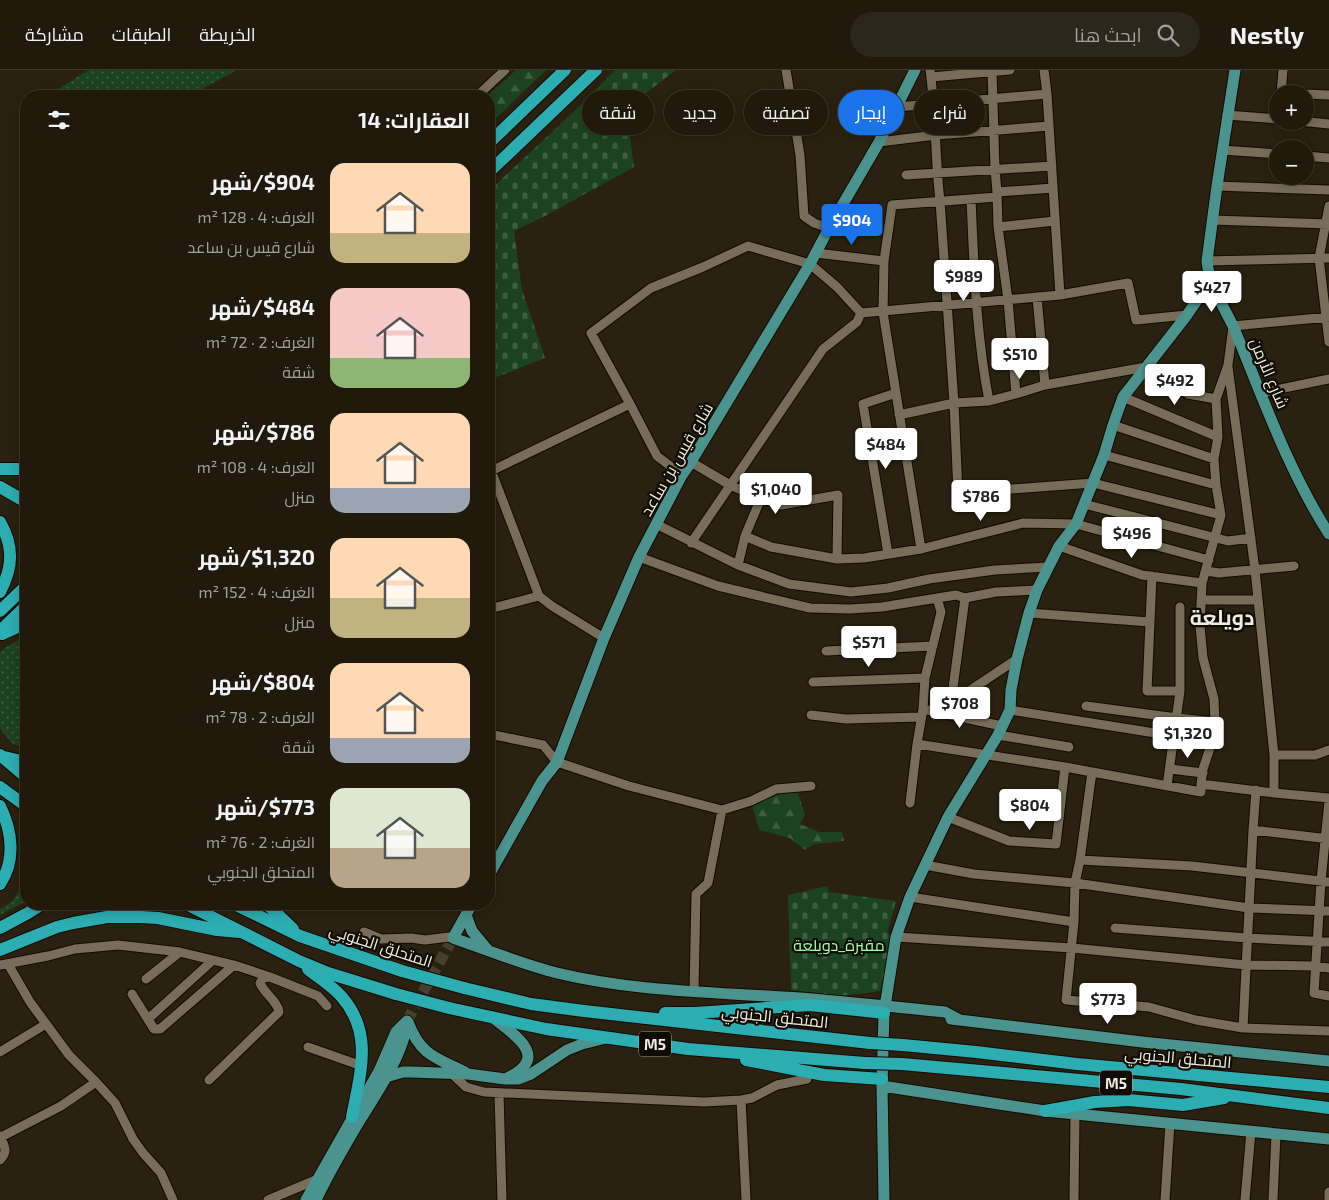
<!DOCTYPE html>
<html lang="ar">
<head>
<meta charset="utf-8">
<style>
  :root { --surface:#20190c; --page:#2d261a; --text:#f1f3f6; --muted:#a2a09d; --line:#3d382d; --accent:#1a73e8 }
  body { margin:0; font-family:"Exo 2",Cairo,sans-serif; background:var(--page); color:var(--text); direction:rtl; height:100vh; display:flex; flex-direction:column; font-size:19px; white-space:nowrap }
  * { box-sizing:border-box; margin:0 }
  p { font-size:16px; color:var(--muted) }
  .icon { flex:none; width:28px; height:28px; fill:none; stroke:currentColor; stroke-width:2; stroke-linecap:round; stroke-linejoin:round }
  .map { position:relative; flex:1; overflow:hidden; direction:ltr }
  .sheet { position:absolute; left:20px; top:20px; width:475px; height:820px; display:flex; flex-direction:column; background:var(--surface); border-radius:20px; box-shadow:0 2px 12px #0003,0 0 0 1px var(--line); direction:rtl }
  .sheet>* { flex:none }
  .guide { position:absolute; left:510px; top:20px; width:475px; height:45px; direction:rtl; display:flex; gap:10px }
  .buttons { position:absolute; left:1269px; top:15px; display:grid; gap:10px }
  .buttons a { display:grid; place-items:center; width:45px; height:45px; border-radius:50%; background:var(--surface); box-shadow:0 2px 12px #0003,0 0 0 1px var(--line); font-size:25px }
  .price { position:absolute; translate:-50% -42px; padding:0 11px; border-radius:5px; background:#fff; color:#222; font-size:16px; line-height:32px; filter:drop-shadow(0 1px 2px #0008) }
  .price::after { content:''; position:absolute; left:50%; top:30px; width:15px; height:11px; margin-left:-8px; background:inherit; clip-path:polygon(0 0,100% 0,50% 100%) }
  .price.selected { background:var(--accent); color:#fff }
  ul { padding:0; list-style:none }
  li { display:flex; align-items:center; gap:15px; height:125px; padding:0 25px }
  li span { display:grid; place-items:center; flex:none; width:140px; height:100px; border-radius:15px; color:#555 }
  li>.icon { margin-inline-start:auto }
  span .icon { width:60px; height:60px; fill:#fffc; stroke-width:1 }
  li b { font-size:21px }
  h2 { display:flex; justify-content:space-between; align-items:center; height:60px; padding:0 25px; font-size:21px }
  .pill { padding:0 18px; border-radius:22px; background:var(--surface); box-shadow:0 2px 12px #0003,0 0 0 1px var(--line); font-size:18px; line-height:45px }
  .pill.selected { background:var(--accent); color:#fff }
  header { display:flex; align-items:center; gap:30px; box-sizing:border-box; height:70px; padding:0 25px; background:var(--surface); border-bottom:1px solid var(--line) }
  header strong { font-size:24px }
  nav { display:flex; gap:28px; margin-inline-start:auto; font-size:18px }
  .search { width:350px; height:45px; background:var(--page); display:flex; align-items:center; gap:12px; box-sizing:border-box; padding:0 18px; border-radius:28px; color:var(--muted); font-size:19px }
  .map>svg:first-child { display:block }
</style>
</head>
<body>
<header>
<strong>Nestly</strong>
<div class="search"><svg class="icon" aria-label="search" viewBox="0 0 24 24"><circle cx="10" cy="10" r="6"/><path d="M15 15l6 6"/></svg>ابحث هنا</div>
<nav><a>الخريطة</a><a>الطبقات</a><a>مشاركة</a></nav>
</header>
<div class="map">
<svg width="1329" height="1130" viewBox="0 0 1329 1130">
  <defs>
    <pattern id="forest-firs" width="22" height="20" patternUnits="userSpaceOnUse" patternTransform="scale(1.25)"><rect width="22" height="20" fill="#1c4320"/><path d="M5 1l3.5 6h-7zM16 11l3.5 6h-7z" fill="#3d5e40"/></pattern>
    <pattern id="cemetery-stones" width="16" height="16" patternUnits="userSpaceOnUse" patternTransform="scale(1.25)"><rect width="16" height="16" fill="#1c4320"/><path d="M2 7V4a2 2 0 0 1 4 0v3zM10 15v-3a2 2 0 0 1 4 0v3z" fill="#3d5e40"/></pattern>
    <pattern id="park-dots" width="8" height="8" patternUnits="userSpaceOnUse" patternTransform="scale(1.25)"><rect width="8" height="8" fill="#1c4320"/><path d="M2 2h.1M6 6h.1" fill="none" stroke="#3d5e40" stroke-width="1.8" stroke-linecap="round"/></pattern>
  </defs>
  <rect width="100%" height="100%" fill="#2a2110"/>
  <path fill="url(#forest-firs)" d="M516,0h30l-57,55v-29h-2z
    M796,717l9,28 -5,9 19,8h23l2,9 -30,3 -9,6 -15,-12 -31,-8 -8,-29z"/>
  <path fill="url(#cemetery-stones)" d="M615,0h61l-50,38 8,59 -89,49 -31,15 8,59 23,68 -56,22v-189l94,-88z
    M828,816v6l68,9 -9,32 9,4 -8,53 -47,6 -50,-6 -3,-95z"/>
  <path fill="url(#park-dots)" d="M89,0h148l-48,26h-143z
    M26,566v111l-13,-3 -13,-15v-76l6,-6z
    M26,809v22l-26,14v-6l12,-7z"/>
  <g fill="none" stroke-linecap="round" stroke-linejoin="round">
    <path stroke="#483f2f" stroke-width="11" stroke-dasharray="11 5.5" stroke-linecap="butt" d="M407,951l46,-83"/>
    <defs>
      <path id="minor" d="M786,0l14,85 4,61 10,7 15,5
        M930,0c6,44 5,88 10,131l14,202 4,90 135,-10 128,32
        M992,0l3,99 2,23 1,35 10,73 8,94
        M1044,0l3,24 13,201
        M931,7l79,-7
        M1281,24l2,-24
        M1304,24l25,1
        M477,26l28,-26
        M897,37l150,-13
        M1227,45l51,4
        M1299,51l30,3
        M879,72l57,-7 113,-9
        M1222,80l56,4
        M1305,86l24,2
        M906,105l146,-9
        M1217,116l112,4
        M997,122l56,-4
        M971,129c3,68 5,135 18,202
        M1329,136l-10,52 10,84
        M1212,150l117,4
        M998,157l57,-6
        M816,183l68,8
        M1207,191l122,-3
        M1037,227l8,88
        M861,243l199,-18 68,-12 8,37 51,-5
        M1228,297l27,203 19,185v38
        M1260,323l69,-14
        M1123,327l95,40
        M899,345l55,-12 35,-2 27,-7 29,-9 101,-18 42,27 28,5
        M1113,355l101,34
        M1104,385l112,30
        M691,392l39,23 31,13 20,7 57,-10 -1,64
        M491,400l48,126 13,10 52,32
        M489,402l141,-68
        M682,405l-25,-19 -27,-52 -39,-71 60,-45 52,-21 45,-21 62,18 27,23 24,26 -4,9 -34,27 -132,194
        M1084,434l144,37 23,-3
        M656,454l82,41 51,19 62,8 37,-4 41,-9 66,-9 53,-3
        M745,466l26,11 66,12 27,-1 57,-9 102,-26 53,1 133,36
        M1059,476l83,29 60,8
        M921,479l-38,-237 1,-51 8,-56 105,-8
        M888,484l-25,-150 33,-11
        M639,487l79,29 92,22 40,1 32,-2 74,-12 9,3 31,-6 41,-2
        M738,495l7,-29 16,-38
        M1206,501l13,2 75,-7
        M1152,506l-5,115h33
        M1201,530h57
        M489,539l50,-13
        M1029,543l121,9
        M826,581l107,-5
        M813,612l112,-4
        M951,633l14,-105
        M1086,636l91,12 38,4
        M923,639l79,17
        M1010,640l202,32
        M938,643l13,-10 66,-44
        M811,645l35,4 75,-2
        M489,664l54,11 14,17 72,24 93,24 29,-9 25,-12 35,-3
        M998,665l71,12
        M917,674l148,23 136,25v-8l2,-15 9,-27 3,-20 -1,-23 -11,-41 -3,-32 2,-43 19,-68 -5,-30 -2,-26 4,-22 -2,-38 12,-34 5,-39 96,-9
        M1274,685h41l14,-5
        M1170,699l33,4
        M1092,702l-12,88 -5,23 -1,39 -8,78 83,7 47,13 47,8 86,3
        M1201,714l73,9 55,5
        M1167,716l13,-95v-84
        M1329,731l-8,80 -7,112 15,3
        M910,733l7,-59 6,-35 2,-31 16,-66 -4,-14
        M948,747l61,24 47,3 9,-77
        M1253,760l76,9
        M1080,790l112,6 137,16
        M925,795l49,9 101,9 174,25 80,3
        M910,827l164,25
        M1115,858l132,10 82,4
        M364,862l17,7 30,-1 14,2 24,-3 4,1
        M896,867l176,11 174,17 69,1 14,2
        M8,894l22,38 39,53 27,27 19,21 18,36 10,14 18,20 12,27
        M0,895l48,-9 27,-7 43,-4 62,7 54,13 36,12 48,19 9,10
        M146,909l34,-27
        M694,921l2,-97 12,-11 14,-73
        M132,924l22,35h6l74,-64
        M148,949l64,-58
        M1243,958l10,-198 3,-40
        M308,977l54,19
        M0,982l46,-28
        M452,1004l14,13 18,5 220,10 37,-2 11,-2 25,-13 30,-6
        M209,1010l70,-68c-1,-10 -15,-19 -19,-29l3,-5 7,-1
        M499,1023l3,107
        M741,1030l5,100
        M0,1066l1,1 60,-31 35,-24
        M0,1090c9,-10 4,-12 1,-23
        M268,1130l50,-21
        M1074,1130l1,-86
        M1165,1130l5,-77
        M1245,1130l6,-69
        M1273,1130l3,-66
        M1329,1130v-8"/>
      <path id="major" d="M1235,0l-18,116 -10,75c2,24 17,46 27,67 29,70 54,142 95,206
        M489,805l53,-94 15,-19 47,-124 35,-81 43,-82 9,-13 119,-198 19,-36 50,-86 36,-72
        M472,834l-19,34c34,12 69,26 104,35 74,18 151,19 226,24 54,3 108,10 162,15l13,7
        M466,845l6,16 15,18
        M492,947c21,17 59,39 17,60
        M951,949l191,23 187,19
        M408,952c12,33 28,36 57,50
        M386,1007l17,-5h8l57,2 37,5h13l13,-5 36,-24 15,-6 24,-6
        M882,1016l163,25 284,28
        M306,1130l73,-129 17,-39 11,-11
        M316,1130c13,-27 28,-53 43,-78 17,-28 46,-69 48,-101
        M884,1130l-2,-114 2,-73 12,-76 14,-40 38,-80 50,-82 12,-25 1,-20 6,-31 12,-46 8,-23 22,-44 17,-22 28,-69 9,-30 10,-28 64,-82 24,-35"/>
      <path id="highway" d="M489,73l76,-73
        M489,102l107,-102
        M0,399h26
        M0,417l26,15
        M0,452c14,25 13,45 0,70
        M0,541l26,-25
        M0,561l26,-25
        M2,564l24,-11
        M0,685l26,22
        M4,687l22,5
        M0,717l26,19
        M0,736c12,25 16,54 0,78
        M186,834l113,57 29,12 68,21
        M234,834l66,32 102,35
        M267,834l26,25
        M0,858l28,-15 14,-9
        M0,880l57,-23 16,-4 34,-6h34l17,1 59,12 22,2
        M308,899c11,9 24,17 33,27 33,37 19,78 11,121
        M464,918l67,16 53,7 286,32
        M449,938l97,21 142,20 177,14
        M665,943h30l115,-8 74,8
        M903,975l73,7 101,12 252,23
        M746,990l78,15 58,4
        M902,994l279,25 148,19
        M1045,1041l50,-9 33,-2 55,5 41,-7"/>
    </defs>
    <use href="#minor" stroke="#130b00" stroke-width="11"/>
    <use href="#major" stroke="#130b00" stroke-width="13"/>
    <use href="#highway" stroke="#130b00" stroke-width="14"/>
    <use href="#minor" stroke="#776d59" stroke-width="9"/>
    <use href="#major" stroke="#4a938e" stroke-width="11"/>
    <use href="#highway" stroke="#2cadb1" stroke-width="12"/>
    <defs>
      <path id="highway-bridge" d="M402,901l62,17
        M396,924l53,14
        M870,973l33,2
        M865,993l37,1"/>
    </defs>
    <use href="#highway-bridge" stroke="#130b00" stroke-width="14" stroke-linecap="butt"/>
    <use href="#highway-bridge" stroke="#2cadb1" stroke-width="12"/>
  </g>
  <g text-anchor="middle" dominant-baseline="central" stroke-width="4.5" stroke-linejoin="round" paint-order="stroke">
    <g fill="#0f0c05" stroke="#ada89e" stroke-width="1">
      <rect x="639" y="961.5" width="32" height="25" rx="4"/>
      <rect x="1100" y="1000.5" width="32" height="25" rx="4"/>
    </g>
    <g font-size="15" font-weight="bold" fill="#f1ebe0">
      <text x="655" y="974">M5</text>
      <text x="1116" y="1013">M5</text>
    </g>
    <g font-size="16" fill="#f1ebe0" stroke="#0f0c05">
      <text transform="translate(1270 303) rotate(67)">شارع الأرمن</text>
      <text transform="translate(676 389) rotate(-60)">شارع قيس بن ساعد</text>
      <text transform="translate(381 875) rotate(18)">المتحلق الجنوبي</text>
      <text transform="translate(775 946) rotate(6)">المتحلق الجنوبي</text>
      <text transform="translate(1178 987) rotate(5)">المتحلق الجنوبي</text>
    </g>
    <g font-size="16" fill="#a0fea6" stroke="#0f0c05">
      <text x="839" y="874">مقبرة_دويلعة</text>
    </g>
    <g font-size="21" font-weight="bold" fill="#f1ebe0" stroke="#0f0c05">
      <text x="1222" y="546">دويلعة</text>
    </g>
  </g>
</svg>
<div class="buttons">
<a>+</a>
<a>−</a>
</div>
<b class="price selected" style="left:852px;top:176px">$904</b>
<b class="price" style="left:964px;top:232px">$989</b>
<b class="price" style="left:1212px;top:243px">$427</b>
<b class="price" style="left:1020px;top:310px">$510</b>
<b class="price" style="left:1175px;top:336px">$492</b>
<b class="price" style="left:886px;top:400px">$484</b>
<b class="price" style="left:776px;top:445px">$1,040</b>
<b class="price" style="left:981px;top:452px">$786</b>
<b class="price" style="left:1132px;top:489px">$496</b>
<b class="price" style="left:869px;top:598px">$571</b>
<b class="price" style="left:960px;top:659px">$708</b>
<b class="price" style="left:1188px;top:689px">$1,320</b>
<b class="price" style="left:1030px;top:761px">$804</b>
<b class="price" style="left:1108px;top:955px">$773</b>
<div class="guide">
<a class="pill">شراء</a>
<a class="pill selected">إيجار</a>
<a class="pill">تصفية</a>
<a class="pill">جديد</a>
<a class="pill">شقة</a>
</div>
<section class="sheet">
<h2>العقارات: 14<svg class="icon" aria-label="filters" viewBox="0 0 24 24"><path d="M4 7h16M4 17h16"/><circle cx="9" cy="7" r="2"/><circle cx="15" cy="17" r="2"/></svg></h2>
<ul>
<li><span style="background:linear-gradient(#ffd9b3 70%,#c2b280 0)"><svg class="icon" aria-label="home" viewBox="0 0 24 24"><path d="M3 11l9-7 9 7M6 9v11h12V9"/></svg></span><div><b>$904/شهر</b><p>الغرف: 4 · 128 m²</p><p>شارع قيس بن ساعد</p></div></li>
<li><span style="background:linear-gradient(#f6c9c9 70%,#8fb573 0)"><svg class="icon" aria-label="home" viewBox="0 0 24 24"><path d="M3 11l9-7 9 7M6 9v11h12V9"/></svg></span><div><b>$484/شهر</b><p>الغرف: 2 · 72 m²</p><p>شقة</p></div></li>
<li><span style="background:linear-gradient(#ffd9b3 75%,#9aa5b1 0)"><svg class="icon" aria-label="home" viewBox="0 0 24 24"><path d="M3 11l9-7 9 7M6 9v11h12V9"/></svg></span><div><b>$786/شهر</b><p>الغرف: 4 · 108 m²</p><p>منزل</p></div></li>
<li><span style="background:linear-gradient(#ffd9b3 60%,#c2b280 0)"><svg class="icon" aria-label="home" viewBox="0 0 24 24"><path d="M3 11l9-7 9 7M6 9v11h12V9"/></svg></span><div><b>$1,320/شهر</b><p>الغرف: 4 · 152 m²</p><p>منزل</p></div></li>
<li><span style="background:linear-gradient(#ffd9b3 75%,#9aa5b1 0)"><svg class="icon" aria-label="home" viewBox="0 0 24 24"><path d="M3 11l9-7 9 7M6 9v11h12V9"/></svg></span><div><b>$804/شهر</b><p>الغرف: 2 · 78 m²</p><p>شقة</p></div></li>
<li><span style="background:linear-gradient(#dfe7d0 60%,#b9a48a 0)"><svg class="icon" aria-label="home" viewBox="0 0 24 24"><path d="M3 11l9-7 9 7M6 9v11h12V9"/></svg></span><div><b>$773/شهر</b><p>الغرف: 2 · 76 m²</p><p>المتحلق الجنوبي</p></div></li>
</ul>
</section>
</div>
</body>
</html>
